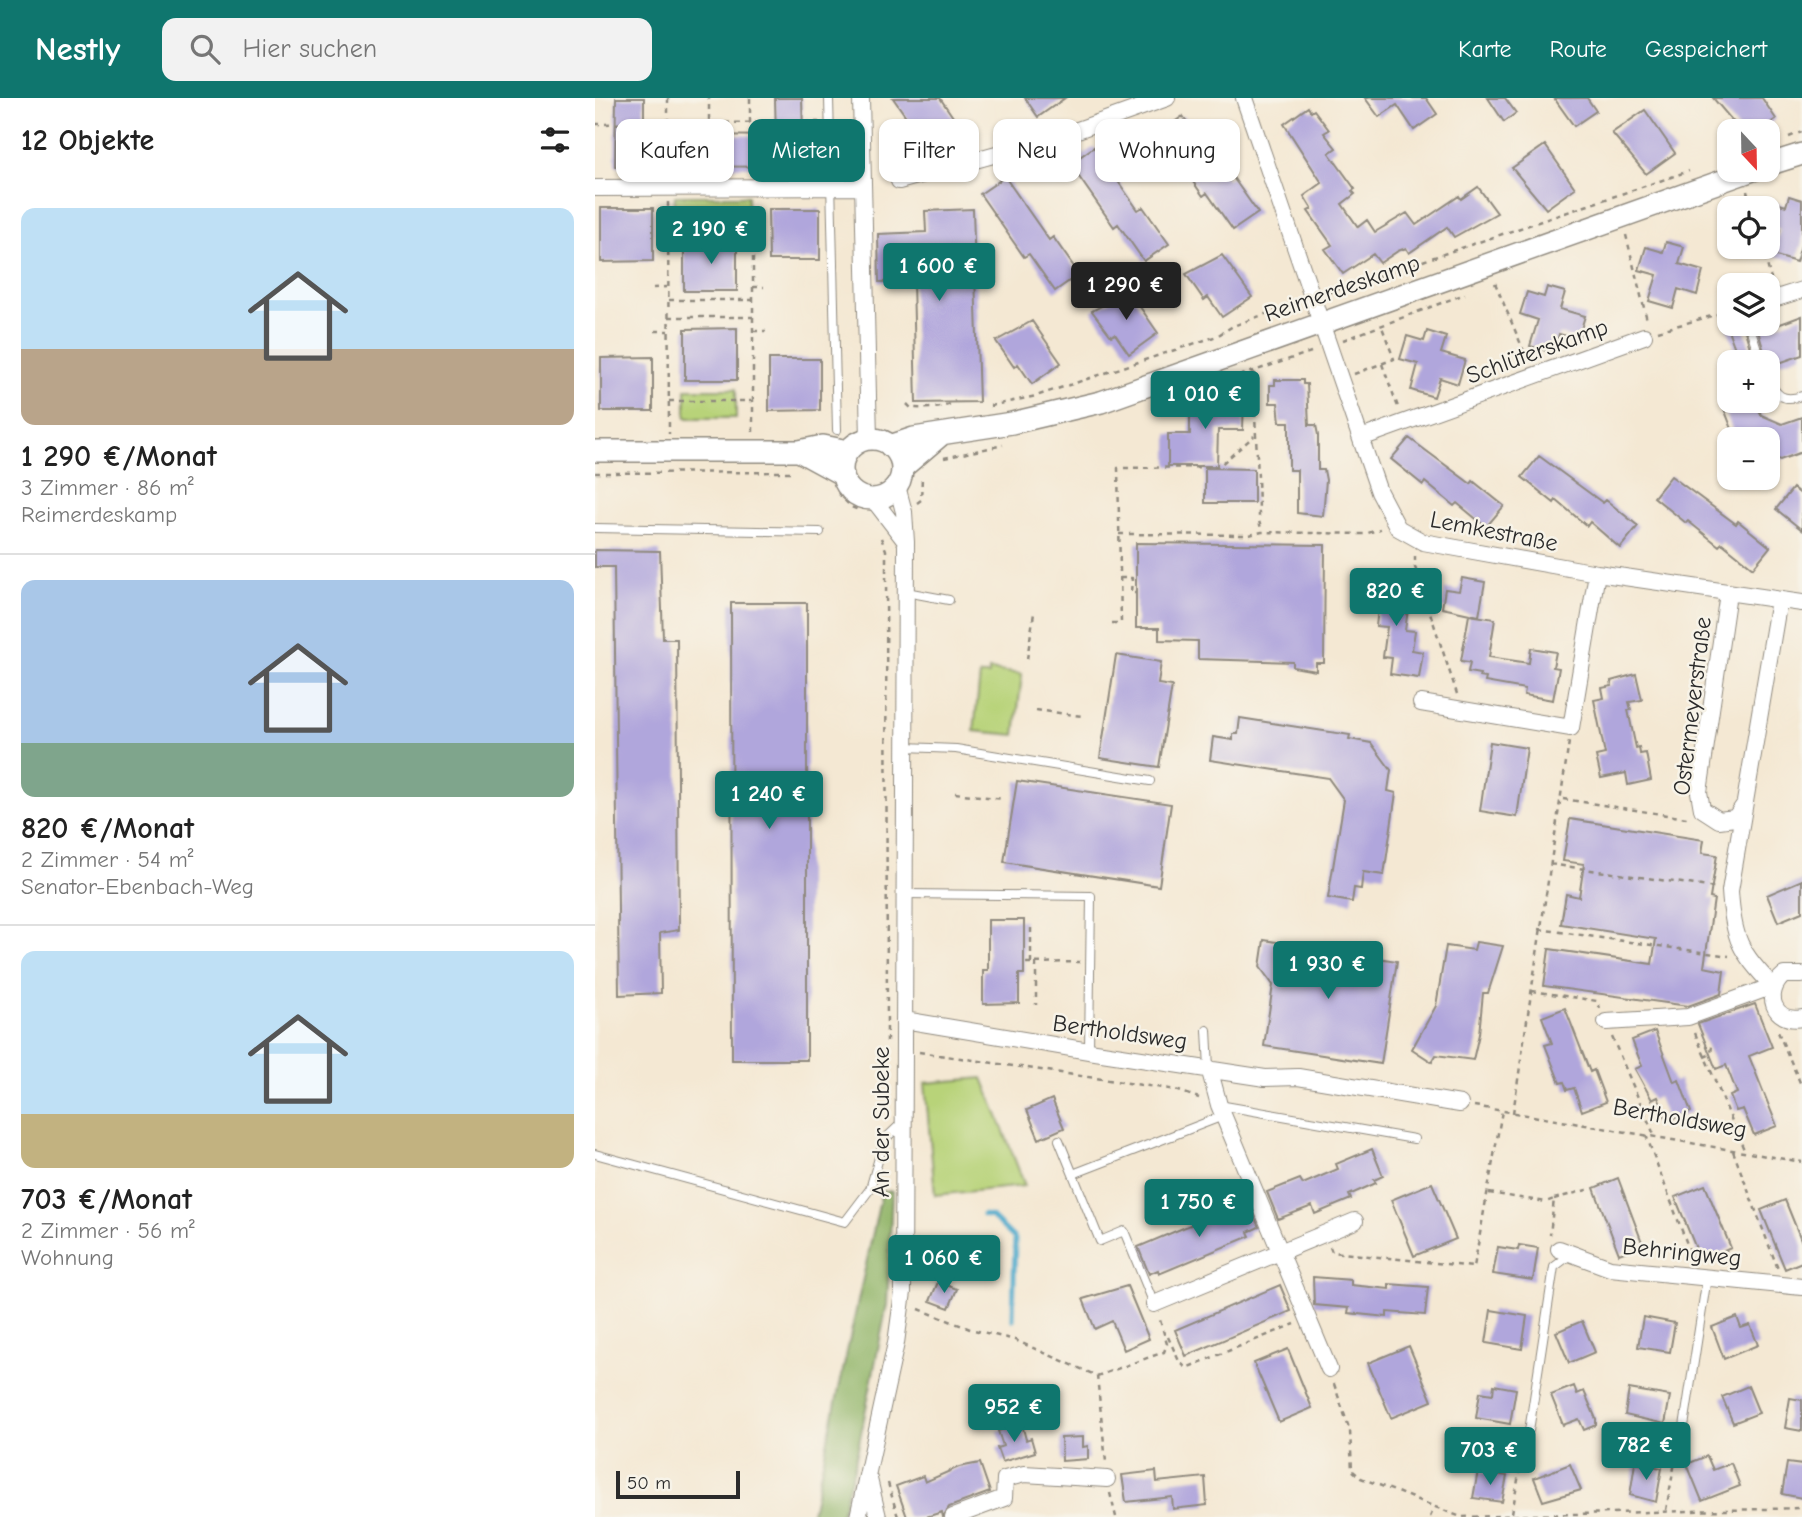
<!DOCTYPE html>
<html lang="de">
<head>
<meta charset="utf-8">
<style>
  :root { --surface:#fff; --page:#f2f2f2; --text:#222; --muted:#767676; --line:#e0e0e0; --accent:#0f766e }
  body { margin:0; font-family:"Comic Neue",sans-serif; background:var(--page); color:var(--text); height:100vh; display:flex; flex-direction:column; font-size:26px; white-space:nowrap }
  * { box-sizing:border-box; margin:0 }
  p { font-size:23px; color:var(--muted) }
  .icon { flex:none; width:38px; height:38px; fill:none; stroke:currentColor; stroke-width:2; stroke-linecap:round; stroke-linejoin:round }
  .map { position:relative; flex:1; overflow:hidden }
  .drawer { display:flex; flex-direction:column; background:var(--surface); width:595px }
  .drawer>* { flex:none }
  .guide { position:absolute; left:21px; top:21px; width:665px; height:63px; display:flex; gap:14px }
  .needle { width:46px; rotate:158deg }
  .tools { position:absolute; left:1122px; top:21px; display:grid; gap:14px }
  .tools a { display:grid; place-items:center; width:63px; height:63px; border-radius:14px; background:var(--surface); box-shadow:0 2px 5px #0004; font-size:35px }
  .scale { position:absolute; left:21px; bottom:18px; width:124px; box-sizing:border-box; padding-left:7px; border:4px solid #2b2b2b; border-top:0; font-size:19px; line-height:24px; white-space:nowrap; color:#2b2b2b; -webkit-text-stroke:5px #f7f3e8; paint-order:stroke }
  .price { position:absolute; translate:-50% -60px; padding:0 16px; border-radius:7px; background:var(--accent); color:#fff; font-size:23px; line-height:46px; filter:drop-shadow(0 2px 4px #0008) }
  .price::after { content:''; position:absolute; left:50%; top:42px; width:21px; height:16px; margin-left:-10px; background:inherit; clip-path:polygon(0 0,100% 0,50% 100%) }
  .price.current { background:#222; color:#fff }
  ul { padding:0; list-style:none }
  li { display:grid; align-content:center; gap:14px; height:371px; padding:0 21px }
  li+li { border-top:2px solid var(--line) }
  li span { display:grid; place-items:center; height:217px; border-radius:14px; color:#555 }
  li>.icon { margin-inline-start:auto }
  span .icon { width:126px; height:126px; fill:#fffc; stroke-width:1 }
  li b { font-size:30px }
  h2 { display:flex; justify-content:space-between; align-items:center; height:84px; padding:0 21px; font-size:30px }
  .pill { padding:0 24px; border-radius:14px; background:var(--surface); box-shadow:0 2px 5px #0004; font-size:24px; line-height:63px }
  .pill.current { background:var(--accent); color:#fff }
  header { display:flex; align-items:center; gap:42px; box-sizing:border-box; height:98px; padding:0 35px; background:var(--accent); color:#fff }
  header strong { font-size:33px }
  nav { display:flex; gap:38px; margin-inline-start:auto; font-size:24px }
  .search { width:490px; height:63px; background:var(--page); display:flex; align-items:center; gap:18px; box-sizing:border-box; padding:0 24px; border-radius:14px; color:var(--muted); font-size:26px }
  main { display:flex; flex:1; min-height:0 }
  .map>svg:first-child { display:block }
</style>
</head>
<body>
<header>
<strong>Nestly</strong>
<div class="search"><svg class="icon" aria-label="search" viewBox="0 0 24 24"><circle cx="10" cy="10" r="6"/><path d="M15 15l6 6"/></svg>Hier suchen</div>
<nav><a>Karte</a><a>Route</a><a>Gespeichert</a></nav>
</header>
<main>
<section class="drawer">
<h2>12 Objekte<svg class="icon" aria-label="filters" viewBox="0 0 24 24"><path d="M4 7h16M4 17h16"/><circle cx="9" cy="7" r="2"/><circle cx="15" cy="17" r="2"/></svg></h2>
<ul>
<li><span style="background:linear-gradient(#bfe0f5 65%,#b9a48a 0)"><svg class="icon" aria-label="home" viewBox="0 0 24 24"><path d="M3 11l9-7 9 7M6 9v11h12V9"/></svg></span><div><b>1 290 €/Monat</b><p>3 Zimmer · 86 m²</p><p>Reimerdeskamp</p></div></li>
<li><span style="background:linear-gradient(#a9c7e8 75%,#7fa58c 0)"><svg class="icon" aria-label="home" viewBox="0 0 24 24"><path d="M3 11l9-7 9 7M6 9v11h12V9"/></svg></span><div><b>820 €/Monat</b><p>2 Zimmer · 54 m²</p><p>Senator-Ebenbach-Weg</p></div></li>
<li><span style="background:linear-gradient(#bfe0f5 75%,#c2b280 0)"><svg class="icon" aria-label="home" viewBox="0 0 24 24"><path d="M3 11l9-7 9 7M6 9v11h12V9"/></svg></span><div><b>703 €/Monat</b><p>2 Zimmer · 56 m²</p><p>Wohnung</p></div></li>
</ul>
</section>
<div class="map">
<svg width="1207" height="1419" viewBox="0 0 1207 1419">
  <rect width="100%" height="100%" fill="#f7f3e8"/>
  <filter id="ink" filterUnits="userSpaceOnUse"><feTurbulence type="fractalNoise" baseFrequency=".0143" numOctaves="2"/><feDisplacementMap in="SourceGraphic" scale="14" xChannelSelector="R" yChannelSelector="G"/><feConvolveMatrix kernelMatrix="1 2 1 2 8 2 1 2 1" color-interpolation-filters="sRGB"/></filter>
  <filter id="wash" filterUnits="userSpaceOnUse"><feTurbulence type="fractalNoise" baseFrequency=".00686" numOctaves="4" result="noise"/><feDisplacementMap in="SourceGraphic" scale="28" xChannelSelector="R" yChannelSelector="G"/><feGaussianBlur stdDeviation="1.57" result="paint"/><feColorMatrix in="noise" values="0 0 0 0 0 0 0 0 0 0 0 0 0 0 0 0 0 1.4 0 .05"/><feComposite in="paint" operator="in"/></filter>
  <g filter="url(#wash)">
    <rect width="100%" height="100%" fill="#f4e8d3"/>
    <path fill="#b8d379" stroke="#727f52" stroke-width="2" d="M80,98h73v29h-74z
      M91,291h50v29h-50z
      M394,572l33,4 -7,61 -41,-4 6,-56h9z
      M388,980l42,108 -90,9 -10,-112z"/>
    <path fill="#92b569" stroke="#5e704a" stroke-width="2" d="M287,1093h10l-5,114 -33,163 -14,49h-29z"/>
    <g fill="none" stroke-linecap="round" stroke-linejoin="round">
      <path stroke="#4eaacc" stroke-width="5" d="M388,1117l9,2 23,22 -2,81"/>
    </g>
    <g id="blocks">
      <path fill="#b0a6dc" d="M21,0h28v36l132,2 -1,-38h27l2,69 -189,-1z
        M298,0h47l15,22 -31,22z
        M430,0h40l-27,19z
        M770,0h61l11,16 -23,16 -17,-25 -18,12z
        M893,0h17l11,15 -12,9z
        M959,0h33l9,13 -22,15z
        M1118,0h49l14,21 -18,12h-17z
        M713,9l3,5 3,-2 15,20 -5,3 12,15 -7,5 26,36 -3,2 3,3 -13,10 16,23 9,-7 8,12 32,-19 9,12 43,-29 2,3 17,-12 19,26 -43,24 -7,-10 -38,26 -3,-5 -8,3 -18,12 -7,-9 -30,20 -18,-25 7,-4 -24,-34 4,-2 -8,-13 18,-13 -38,-59z
        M1050,12l30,43 -29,21 -34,-41z
        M588,18l44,63 5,-3 26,37 -25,17 -26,-37 -4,3 -44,-63z
        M950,47l30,43 -29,21 -34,-41z
        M499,49l44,63 5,-3 26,37 -25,17 -26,-37 -4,3 -44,-63z
        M410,79l44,63 4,-3 26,37 -24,17 -26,-37 -5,3 -44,-63z
        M1194,98l13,4v42l-6,20 -23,-7 7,-26 -13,-4v-25l19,6z
        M6,110h52v53l-52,1z
        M173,111h52v51h-51z
        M378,111l6,193 -63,1 -3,-122 -34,1 -1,-48 48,-2 -1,-21z
        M89,143h53v50h-53z
        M1071,144l18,5 -5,17 24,7 -6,24 -19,-6 -5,19 -24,-7 8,-26 -18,-5 7,-23 17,5z
        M627,157l30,42 -30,20 -14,-20 -4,3 -18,-26z
        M952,189l18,5 -5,17 25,7 -7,23 -19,-5 -5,19 -24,-7 8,-26 -18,-6 7,-22 17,5z
        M534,193l29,42 -29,21 -14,-20 -4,2 -19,-25z
        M1207,218v39l-20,7h-15l-11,-38 19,2z
        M437,223l29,42 -29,21 -14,-20 -4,3 -18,-26z
        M1140,226h8l11,38h-14l-13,-35z
        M142,230v52h-52v-51z
        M832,233l19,6 -5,16 24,7 -7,24 -18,-6 -6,19 -23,-7 7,-26 -18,-5 7,-23 17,5z
        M58,259v54h-52v-53z
        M174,261h51v51l-51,1z
        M680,282h28v4h4l2,41h7l2,10v35h6l2,10 -3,36 -26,-3v-43h-8v-48h-9l-2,-19h-8v-18h5z
        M595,299h54l-1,33h-25l-1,36h-49v-32h22z
        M1126,303h35l5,14 21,9 20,-7v35l-22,8 -13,-6v-15h-31z
        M814,340l62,46 2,-3 31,25 -18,21 -29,-24 -3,3 -29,-24 -2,3 -32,-26z
        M944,358l64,47 3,-3 32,26 -18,22 -30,-26 -3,4 -31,-26 -2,3 -32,-26z
        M610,370l49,1v34h-49z
        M1076,378l65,48 2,-3 32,26 -17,21 -31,-25 -3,3 -31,-25 -2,2 -32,-26z
        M1198,390l9,7v35l-26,-21z
        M541,445l189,2 -1,118h-8v8l-23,-4v-5l-95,-3v-18l-39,-1v-12h-23z
        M0,452l65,1 3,88h14l2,291 -19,3 1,60 -42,2 -5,-428h-19z
        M778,480l29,4 -3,19 10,2 -4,27 10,1 -3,19 11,2 -4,26 -29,-4 2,-16 -9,-1 4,-30 -11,-1 2,-17 -9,-1z
        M867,480l23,4 -6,34 -37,-8 3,-19 14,2z
        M136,505h76v457h-75z
        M874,517l26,4 -6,38 40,6 2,-15 25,4 -3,15 6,1 -6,32 -29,-5 1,-6 -40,-7 1,-4 -7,-1 1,-3 -12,-2 2,-10 -9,-1z
        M521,557l45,7 -3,22 14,2 -13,81 -59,-9z
        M1041,576l6,26 -13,2 2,8h-3l8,38 3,-1 1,7 6,-1 5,27 -23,5 -2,-12 -25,5 -5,-22 9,-2 -11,-54 10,-2 -2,-10 10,-2 -1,-5z
        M645,620l110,17 -1,4 22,4 20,27 -3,21 8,2 -12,82 -21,-3 -2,17 -7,-1 -2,14 -24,-4 16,-98 -16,-22 -118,-18 3,-23 20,3v-6h5z
        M895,644l37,6 -10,69 -37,-6z
        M422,683l154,23 -12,82 -155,-24z
        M975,721l134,21 -2,13 15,2 -7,43 4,1 -10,68 20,4 -3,23 -33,12 -144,-20 5,-37 103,15 4,-25 -95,-15 5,-30 13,3 5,-33 -21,-3z
        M1207,782v32l-24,10 -11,-27z
        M393,822h36v54h-5v29l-36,1v-34h5z
        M669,842l133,21 -16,103 -117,-18 9,-61 -13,-18z
        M881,844l27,4 -15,47h-5l-4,41 -6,26 -37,-5 -4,7 -20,-13 24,-43 10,-60 28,4z
        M1160,906l17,43 -23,9 28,70 -23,9 -11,-26 -7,2 -6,-15 7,-3 -11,-28 -10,4 -18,-45z
        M970,910l25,64 4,-2 12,32 -24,9 -8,-23 -7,2 -3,-8 -4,1 -15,-38 7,-2 -10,-26z
        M1060,933l19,51 5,-2 12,32 -24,9 -9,-24 -6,3 -17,-31 7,-3 -10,-26z
        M457,1001l12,29 -25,11 -12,-29z
        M777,1051l11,27 -9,4 2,3 -27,12 2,4 -36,15 -3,-8 -34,13 -11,-27 33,-13 3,5 35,-15 -2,-5z
        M1023,1080l25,67 -24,9 -25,-66z
        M837,1085l24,56 -42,17 -23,-56z
        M1110,1087l26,63 -30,13 -26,-64z
        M1190,1102l17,42v20l-17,7 -24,-59z
        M652,1103l12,26 -11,5 2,4 -91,38 -1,-4 -9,4 -11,-27z
        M924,1147l19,3 -5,32 -40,-6 5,-27 20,3z
        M718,1179l38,3v5l38,4v-5l39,3 -3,28 -38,-3v5l-39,-4 1,-5 -35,-3z
        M343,1184l19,7 -8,19 -19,-7z
        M685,1187l11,26 -105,45 -11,-26z
        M532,1188l22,53 -25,11 -12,-29 -17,8 -12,-30z
        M896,1212l36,6 -5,33 -36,-6z
        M1048,1219l32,6 -5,29 -32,-5z
        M1142,1219l4,11 9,-3 8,20 -34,14 -12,-32z
        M987,1223l13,31 -26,11 -13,-31z
        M814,1248l23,55 -41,17 -23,-55z
        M693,1251l24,59 -33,14 -25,-59z
        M899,1287l22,4 -6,35 -34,-6 4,-26 13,2z
        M979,1288l3,8 7,-3 12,28v6l-12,5 -5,-11 -16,6 -12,-30z
        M1153,1288l11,27 -26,10 -11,-26z
        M1034,1291l41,7 -5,28 -40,-9z
        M1195,1300l12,2v31l-17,-3z
        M427,1326l4,16 5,-2 4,14 -33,10 -5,-14 6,-2 -5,-15z
        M488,1339v10l5,-1v13l-26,2 -1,-23z
        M1112,1358l6,14 18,-7 9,23 -38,15 -15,-37z
        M385,1365l10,29 -41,15 -6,10 -1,-5 -16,5h-19l-11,-31 27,-10 2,6 34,-15z
        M1040,1365l27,5 -6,34 -26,-7z
        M1192,1365l15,2v33l-20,-4z
        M975,1366l11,26 -38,11 -9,-23z
        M561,1373l1,11 48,-5 2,28 -34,4 -1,-12 -46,5 -4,-27z
        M883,1373l29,5 -5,26 -29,-4z"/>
    </g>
  </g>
  <g filter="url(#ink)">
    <use href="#blocks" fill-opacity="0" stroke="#908a7f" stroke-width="2"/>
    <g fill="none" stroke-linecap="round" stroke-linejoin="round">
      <defs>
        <path id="service" d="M234,0l8,332
          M1154,226l12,38
          M1172,280c10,18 15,24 35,18
          M0,430l225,4
          M311,494l43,8
          M310,649l51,2 194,32
          M309,796l187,2 -2,155
          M612,932l2,38
          M624,1007l195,34
          M464,1042l41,101 24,-10 30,73
          M0,1056l250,68 25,-33 14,-49 19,-18
          M478,1076l150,-58
          M934,1333l25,-164 16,-12
          M1088,1335l24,-156"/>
        <path id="minor" d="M266,0l8,341
          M649,0l135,394 19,36 25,14 174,31 205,30
          M304,83l159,-44 109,-39
          M0,90l268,-1
          M1172,203l35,-11
          M766,340l283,-102
          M278,401l33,43
          M1133,495l-29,199 3,17 17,11 16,-2 9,-13
          M826,605l150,25 26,-155
          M1207,877h-18c-21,17 -11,49 18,43
          M309,922l185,31 176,27 33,-1 162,27
          M1011,924l82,-5 85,-31c-33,-33 -40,-48 -43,-95l49,-291
          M614,970l10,37 110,264
          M964,1151l51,19 192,19
          M559,1206l201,-83
          M274,1381l9,38
          M263,1419l38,-174 7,-51 3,-750 -2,-30 -7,-26
          M358,1419l51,-19 1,-19 19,-5 83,5"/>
        <path id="secondary" d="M1172,67l35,-11
          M247 371a30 30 0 1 1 60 0a30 30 0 1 1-60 0Z
          M295,348l24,-8 98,-15 89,-21 652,-232
          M0,353h204l24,-5 25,5
          M204,353l44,24
          M307,370l40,-34"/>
      </defs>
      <use href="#service" stroke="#908a7f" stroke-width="10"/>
      <use href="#minor" stroke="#908a7f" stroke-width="18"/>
      <use href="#secondary" stroke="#908a7f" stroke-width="24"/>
      <path stroke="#908a7f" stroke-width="2.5" stroke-dasharray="5 5" stroke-linecap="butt" d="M155,0v25
        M73,25v-25
        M0,26l224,-2
        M1194,39l13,-5
        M114,72v-72
        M1152,93l4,17
        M73,104l1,232
        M74,131l84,-1
        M1031,137l21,85
        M1167,149l10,35
        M900,185l33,78
        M158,189h11
        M58,190l14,-1
        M733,195l361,-122
        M74,202h84
        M74,219h84
        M60,233h13
        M158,233h13
        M1063,233l71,-20
        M748,242l122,-46
        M787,266l16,43
        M659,274c0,50 5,98 5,149l3,11
        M759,276l40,-15 -12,-32
        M74,303h84
        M569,303l150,-50
        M312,306l4,4c15,0 32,2 44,-7
        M395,308l46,-10 181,-60 16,-10 65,-24
        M158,334v-227
        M349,360l59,-13
        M0,375l200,-1
        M243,395l13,14 8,3
        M322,405l4,-3 1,-23
        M524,436l130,1 13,-3 103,2 15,-5
        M286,440l5,12 1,494
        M820,458v11l42,127
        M525,480h12l-1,15h5
        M517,525h9l-3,-155 100,-1 36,-31
        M432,561l7,-46
        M441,612l46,6
        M360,695l48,6
        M968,701l124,19
        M955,766l166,24
        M944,831l190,27
        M431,865l54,-1
        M436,865v-36
        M441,865v42
        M937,893l65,10 3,7
        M1183,934l24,55
        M1100,935l50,119
        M1017,939l43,100
        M324,954l257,38 23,8
        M1109,959l7,-3 1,-9
        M879,1008l328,56
        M918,1015l56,-371
        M1051,1037l47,125
        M1138,1053l45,118
        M894,1095l57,9 8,-3 -4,36
        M959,1101l36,-10
        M735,1149l2,5 142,15 28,-156
        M324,1211l51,20 45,11 82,36 67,-24 3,-8 -7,-24
        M573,1239l11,24 7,7 109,-44
        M502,1278l9,86
        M739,1286l16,47 2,39 9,8 100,39 341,-9
        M293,1385l10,34
        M515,1395l6,24
        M1071,1412l12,-64
        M917,1415l13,-72
        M835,1419l4,-9"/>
      <use href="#service" stroke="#fff" stroke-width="8"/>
      <use href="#minor" stroke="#fff" stroke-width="16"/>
      <use href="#secondary" stroke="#fff" stroke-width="21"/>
    </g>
  </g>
  <g text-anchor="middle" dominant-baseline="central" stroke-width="5" stroke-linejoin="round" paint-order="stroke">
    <g font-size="24" fill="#2b2b2b" stroke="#f7f3e8">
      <text transform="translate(747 190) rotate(-19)">Reimerdeskamp</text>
      <text transform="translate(942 253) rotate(-20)">Schlüterskamp</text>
      <text transform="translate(899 433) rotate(11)">Lemkestraße</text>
      <text transform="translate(1097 608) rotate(-83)">Ostermeyerstraße</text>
      <text transform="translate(525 934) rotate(8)">Bertholdsweg</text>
      <text transform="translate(1085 1020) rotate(10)">Bertholdsweg</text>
      <text transform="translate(286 1024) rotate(-90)">An der Subeke</text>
      <text transform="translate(1087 1154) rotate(6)">Behringweg</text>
    </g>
  </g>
</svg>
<div class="tools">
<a><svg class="needle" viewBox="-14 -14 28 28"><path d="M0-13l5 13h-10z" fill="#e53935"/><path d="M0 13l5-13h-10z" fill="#767676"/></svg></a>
<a><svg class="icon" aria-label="locate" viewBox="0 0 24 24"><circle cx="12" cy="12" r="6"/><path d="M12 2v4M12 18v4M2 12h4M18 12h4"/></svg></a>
<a><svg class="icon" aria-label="layers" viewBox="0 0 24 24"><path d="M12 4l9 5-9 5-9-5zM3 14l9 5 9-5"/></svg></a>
<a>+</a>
<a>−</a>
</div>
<div class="scale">50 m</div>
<b class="price" style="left:116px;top:168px">2 190 €</b>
<b class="price" style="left:344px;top:205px">1 600 €</b>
<b class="price current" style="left:531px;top:224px">1 290 €</b>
<b class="price" style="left:610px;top:333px">1 010 €</b>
<b class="price" style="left:801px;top:530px">820 €</b>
<b class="price" style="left:174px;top:733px">1 240 €</b>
<b class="price" style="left:733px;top:903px">1 930 €</b>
<b class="price" style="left:604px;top:1141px">1 750 €</b>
<b class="price" style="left:349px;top:1197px">1 060 €</b>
<b class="price" style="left:419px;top:1346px">952 €</b>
<b class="price" style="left:1051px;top:1384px">782 €</b>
<b class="price" style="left:895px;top:1389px">703 €</b>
<div class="guide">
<a class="pill">Kaufen</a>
<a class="pill current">Mieten</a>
<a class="pill">Filter</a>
<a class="pill">Neu</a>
<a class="pill">Wohnung</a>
</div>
</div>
</main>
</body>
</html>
